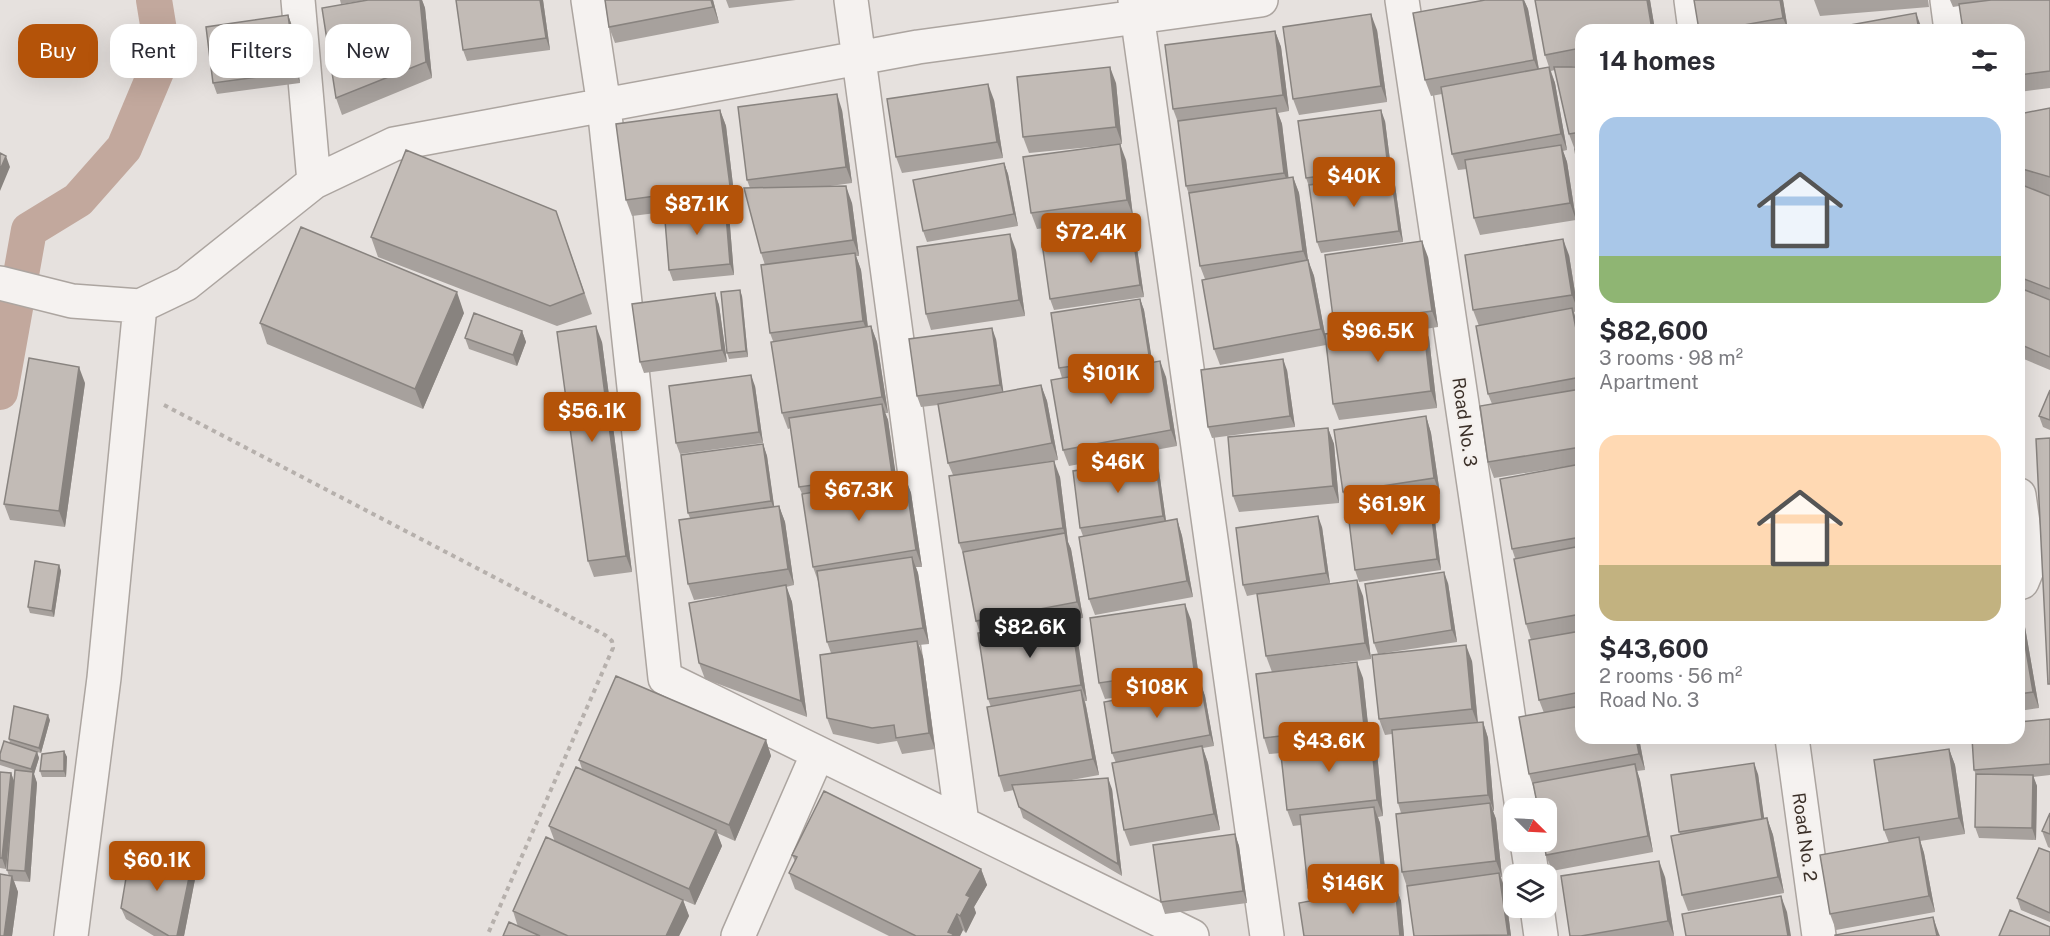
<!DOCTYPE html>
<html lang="en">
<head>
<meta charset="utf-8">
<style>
  :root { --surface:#fff; --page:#f7f7f7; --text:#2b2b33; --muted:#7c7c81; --accent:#b45309 }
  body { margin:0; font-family:"Public Sans",sans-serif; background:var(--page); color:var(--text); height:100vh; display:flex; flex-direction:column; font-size:22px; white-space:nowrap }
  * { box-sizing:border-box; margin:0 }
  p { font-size:20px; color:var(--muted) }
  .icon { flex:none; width:33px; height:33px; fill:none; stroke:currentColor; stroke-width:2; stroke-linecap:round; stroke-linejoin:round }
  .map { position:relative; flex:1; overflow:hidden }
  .panel { position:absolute; left:1575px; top:24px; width:450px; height:720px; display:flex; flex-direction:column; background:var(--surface); border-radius:18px; box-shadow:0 6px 24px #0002 }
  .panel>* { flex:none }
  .guide { position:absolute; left:18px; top:24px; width:570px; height:54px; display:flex; gap:12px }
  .needle { width:39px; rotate:114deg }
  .fabs { position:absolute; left:1503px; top:798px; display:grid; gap:12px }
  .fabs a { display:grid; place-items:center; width:54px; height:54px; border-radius:12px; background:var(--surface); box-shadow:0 6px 24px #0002; font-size:30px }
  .price { position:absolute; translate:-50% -51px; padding:0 14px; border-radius:6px; background:var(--accent); color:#fff; font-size:20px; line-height:39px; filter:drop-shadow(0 2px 3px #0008) }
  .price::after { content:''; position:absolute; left:50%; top:36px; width:18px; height:14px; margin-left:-9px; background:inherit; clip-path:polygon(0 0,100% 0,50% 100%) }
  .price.selected { background:#222; color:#fff }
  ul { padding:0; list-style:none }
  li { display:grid; align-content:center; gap:12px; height:318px; padding:0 24px }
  li span { display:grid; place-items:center; height:186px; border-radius:18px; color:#555 }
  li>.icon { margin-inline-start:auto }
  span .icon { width:108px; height:108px; fill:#fffc; stroke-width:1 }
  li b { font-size:26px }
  h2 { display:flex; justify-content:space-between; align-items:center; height:72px; padding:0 24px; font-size:26px }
  .chip { padding:0 21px; border-radius:18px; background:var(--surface); box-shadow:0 6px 24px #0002; font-size:21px; line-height:54px }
  .chip.selected { background:var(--accent); color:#fff }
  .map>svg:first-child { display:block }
</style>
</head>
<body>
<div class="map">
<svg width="2050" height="936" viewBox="0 0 2050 936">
  <rect width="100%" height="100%" fill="#e6e1de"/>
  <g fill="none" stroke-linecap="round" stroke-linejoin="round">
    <path stroke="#c2a89d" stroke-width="36" d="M0,392l29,-162 49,-30 46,-52 39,-93 -9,-55"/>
    <defs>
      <path id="minor" d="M298,0l16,182
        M588,0l16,106 61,572 527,258
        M851,0l111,823
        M1135,0l132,936
        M1402,0l120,808
        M1691,0l4,30
        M1947,0l4,30
        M0,283l72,18 68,5 46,-22 128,-102 80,-38 524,-97 343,-47
        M2019,495l10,70 -7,17 -3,1
        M1792,738l27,198
        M1527,842l5,32
        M1537,908l4,28
        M71,936l33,-258 36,-372
        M738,936l80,-183"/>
    </defs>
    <use href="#minor" stroke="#aca5a0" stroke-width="36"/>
    <path stroke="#b6b0ac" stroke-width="4" stroke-dasharray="4.5 4.5" stroke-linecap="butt" d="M164,405l441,230 7,6 1,7 -126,288"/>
    <use href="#minor" stroke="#f5f2f0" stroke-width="33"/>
  </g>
  <path fill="#a7a19d" d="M340,0h27l-26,4z
    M368,0h54l3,8 7,70 -90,37 -6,-17z
    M456,0h87l7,50 -83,11 -4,-11z
    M713,0l6,23 -104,20 -6,-16z
    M726,0h70l-67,8z
    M1485,0h39l4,9 11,60 10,-2 -4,-12 -10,-55h115l5,30h-74v35l-10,2h10v123l-6,-40 -6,-16 -14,-64 -4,1 4,12 12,67 -4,1 4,11 9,58 -96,15 -6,-17 -7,-49 -9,1 -6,-16 -10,-60 -11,2 -6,-16 -12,-67z
    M1694,0h89l5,30h-89z
    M1814,0h114l1,7 -109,9z
    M1950,0h100v88l-31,4v-62l-60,-24 -6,1z
    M288,15l4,11 8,57 -83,11 -4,-11z
    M1377,30l10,72 -88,13 -6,-16z
    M1275,31l6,16 8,64 -11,2 4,11 6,54 5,-1 6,16 9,67 6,16 12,64 11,-8 -3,-7 94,-68 10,70 -13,2 4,9 8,70 -98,12 -6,-16 -7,-59 -106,20 -6,-16 -9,-70 -5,-13 -10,-69 -4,-11 -7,-61 -6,-16z
    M1116,83l6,61 -93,9 -6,-16z
    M994,100l9,58 -101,15 -6,-16z
    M2050,108v262l-31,-13v-54l5,-11 -5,-2v-97l3,-8 -3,-9v-62z
    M720,110l6,16 9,76 -10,2 4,10 5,61 -61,6 -4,-11 -5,-58 -32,4 -6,-16z
    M842,110l10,73 -29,4 29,16 7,53h-3l5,14 7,57 3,-1 6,16 11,71h-3l3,7 8,58 9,-1 6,16 11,74h-6l2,6 11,71 -10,1 4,12 12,92 -33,5 -5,-13 -19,3 -45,-10 -6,-16 4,-65 -4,-11 -9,-61 -5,-14 -10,-71 -4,-9 -8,-59 -3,1 -6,-16 -9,-72 -3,-8 -5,-68 -4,-12 -11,-65 -3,-8z
    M1385,121l7,55 3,9 8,57 -82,11 -4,-11 -7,-53 -4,-11z
    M1126,160l7,56 -96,13 -6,-16z
    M1004,163l4,11 10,52 -91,16 -4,-11z
    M563,231l29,83 -35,12 -179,-69 -7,-20z
    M1136,241l8,56 -90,13 -4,-11z
    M1016,250l9,66 -94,14 -5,-16z
    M1569,255l9,56 -4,1 4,13 3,14v125l-87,14 -6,-16 4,-58 -4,-10 -9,-68 -6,-16z
    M715,293l4,12 8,57 -83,11 -4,-11z
    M742,296l6,61 -19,2 -2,-6z
    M1140,299l4,11 8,52 14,15 11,69 -108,20 -6,-16 -1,-72 -3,-10z
    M464,313l-41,96 -156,-65 -7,-21z
    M522,331l4,11 -9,24 -48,-17 -4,-11z
    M996,339l7,53 38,-7 6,16 11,59 -13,2 15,15 8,65 3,7 12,69 -11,2 5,15 10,66h-2l1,5 13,69 -33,6 46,8 10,87 -99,-58 -9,-28 -10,2 -5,-16 -8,-69 -3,-8 -8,-66 -4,-12 -11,-62 -6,-16 -6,-68 -5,-12 -10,-58 -17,2 -4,-11z
    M602,342l30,230 -38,5 -6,-16z
    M1287,370l8,57 -83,11 -4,-11z
    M85,383l-20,144 -55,-7 -6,-16z
    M755,386l8,57 -83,11 -4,-11z
    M2050,390v40l-7,-3 -4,-11z
    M1426,416l5,17 9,61 -91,14 -6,-16z
    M1328,428l6,16 5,59 -100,9 -6,-16z
    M763,444l4,12 7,51 5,-1 6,16 9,63 -8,2 6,15 15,115 -102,-38 -6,-16 56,-72 -61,9 -6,-16 2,-66 -2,-5z
    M1155,459l4,12 7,50 11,-2 5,17 11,61 -98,18 -6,-16 -6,-63 -3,-8z
    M1581,464v274h58l6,32 -8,1 3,9 13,72 -101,19 -6,-16 -12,-66 -5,-15 15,-61 -5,-13 -8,-60 -5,-16 -11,-66 -3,-9z
    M1434,513l7,57 -82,12 -4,-12z
    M1322,527l8,57 33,12 8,63 -89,12 81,7 6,58 8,16 6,64 -5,1 2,6 7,64 8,-2 6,16 3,35h-100l8,-36 -4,-12 -7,-63 -8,1 -6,-16 -6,-57 -12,1 -5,-16 8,-66 -6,-16 -9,-62 -10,2 -4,-11z
    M59,565l2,6 -7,46 -24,-4 -2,-6z
    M1448,583l9,59 -79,12 -4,-11z
    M2019,598l2,6 18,104 -20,3z
    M1191,620l9,64 5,12 9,50 -11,2 5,15 12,67 -90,16 -6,-16 -8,-67 -4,-10 73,-66 -80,12 -6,-16z
    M1472,661l6,62 5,-1 5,16 6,73h-1l3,8 6,58h-1l4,12 6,47h-97l-7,-49 -5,-15 -1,-59 -3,-10 -6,-69 -7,1 -6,-16z
    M2050,719v56l-17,2 4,9 -1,54 -57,-2 -4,-11 1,-52 -2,-5z
    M50,720l-9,33 -4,-1 2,6 -5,16 3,9 -7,99 -16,-1 4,11 -6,44h-12l9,-60 -2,-6 3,-39 -4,38 -6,-1v-96l11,1 3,8 5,-10 -19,-6v-11l10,-11 -1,-4z
    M1679,738h33l-31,4z
    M1820,738h41l-39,6z
    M766,740l5,16 -36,85 -18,-8 5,13 -27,59 -12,-5 6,16 -10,20h-176l15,-9 -5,-16 42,-69 -6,-16 33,-57 -3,-9z
    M1949,749l6,16 10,69 -45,7 4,12 11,59 -99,18 -6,-16 59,-71 -5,-13z
    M64,751l3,6 -1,20h-24l-2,-6z
    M1758,774l6,45 3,-1 6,17 11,58 -96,18 -6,-16 -2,-61 -1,-2z
    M2050,813v35l-2,-1 -6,-16z
    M1235,834l4,12 8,57 -82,11 -4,-12z
    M2050,852v70l-29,-12 -4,-12z
    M792,855l189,14 6,16 -13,22 2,6 -10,20 -3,-3 -3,6h-71l-94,-47 -6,-16 6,-12z
    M192,863l4,11 -12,62h-30l-28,-17 -5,-11z
    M1665,877l9,59h-104z"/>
  <path fill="#88837f" d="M420,0h2l3,8 7,70 -6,-16z
    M540,0h3l7,50 -4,-12z
    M711,0h2l6,23 -6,-16z
    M1523,0h1l4,9 12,67 -6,-16z
    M1647,0h3l5,30h-3z
    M1780,0h3l5,30 -5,-12z
    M1916,13l6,16v1h-3z
    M1371,14l6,16 10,72 -6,-16z
    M288,15l4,11 8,57 -4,-11z
    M1275,31l6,16 8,64 -6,-16z
    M1110,67l6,16 6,61 -6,-17z
    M1549,67l6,16 12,67 -6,-16z
    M988,84l6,16 9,58 -6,-16z
    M837,94l5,16 10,73 -6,-16z
    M1276,108l6,16 8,65 -6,-16z
    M720,110l6,16 9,76 -5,-16z
    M1381,110l4,11 7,55 3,9 8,57 -4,-11 -7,-55 -4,-9z
    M1120,144l6,16 7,56 -6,-16z
    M1561,145l6,17 9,58 -6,-17z
    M6,156l4,11 -10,24v-21z
    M1004,163l4,11 10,52 -4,-12z
    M1293,177l6,16 10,74 -6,-16z
    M846,186l6,17 7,53 -6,-16z
    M725,202l4,12 5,61 -4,-11z
    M1132,230l4,11 8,56 -4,-12z
    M1010,234l6,16 9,66 -6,-16z
    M1563,239l6,16 9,56 -6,-16z
    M1422,241l6,16 10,70 -6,-16z
    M855,253l6,17 8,67 -6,-16z
    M1308,260l6,16 13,69 -6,-16z
    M740,290l2,6 6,61 -2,-6z
    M457,292l7,21 -41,96 -8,-20z
    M715,293l4,12 8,57 -5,-12z
    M1140,299l4,11 9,56 -4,-11z
    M1572,308l6,17 3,14v16z
    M1423,322l6,16 8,70 -6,-17z
    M596,326l6,16 30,230 -6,-16z
    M871,326l6,16 11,71 -6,-16z
    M992,328l4,11 8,57 -4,-11z
    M522,331l4,11 -9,24 -4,-11z
    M1283,359l4,11 8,57 -5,-11z
    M1160,361l6,16 11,69 -6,-16z
    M79,367l6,16 -20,144 -6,-16z
    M751,375l4,11 8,57 -4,-11z
    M1041,385l6,16 11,59 -6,-17z
    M882,404l6,16 10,70 -6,-16z
    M1426,416l5,17 9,61 -6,-16z
    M1328,428l6,16 5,59 -6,-17z
    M763,444l4,12 8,56 -4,-11z
    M1155,459l4,12 8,57 -4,-12z
    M1054,461l6,16 8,65 3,7 12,69 -6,-16 -12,-67 -2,-7z
    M905,477l6,16 11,74 -6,-17z
    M1430,502l4,11 7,57 -4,-11z
    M779,506l6,16 9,63 -6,-16z
    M1318,516l4,11 8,57 -4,-11z
    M1177,519l5,17 11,61 -6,-16z
    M912,557l6,16 11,71 -6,-16z
    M59,565l2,6 -7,46 -2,-6z
    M1444,572l4,11 9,59 -5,-12z
    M1357,580l6,16 8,63 -6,-16z
    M786,585l6,17 15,115 -6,-16z
    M2019,598l2,6 18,104 -6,-16 -14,-83z
    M1185,604l6,16 9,65 -6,-16z
    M1071,618l6,17 10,66 -6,-16z
    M917,641l6,16 12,92 -6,-16z
    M1466,645l6,16 6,64 -6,-16z
    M1357,662l6,16 7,64 -6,-16z
    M1201,684l4,12 9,50 -4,-11z
    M1081,690l5,16 13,69 -6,-16z
    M48,715l2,5 -9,33 -2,-5z
    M1483,722l5,16 6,73 -6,-16z
    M1371,736l6,16 6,64 -6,-16z
    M1636,738h3l6,32 -6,-16z
    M766,740l5,16 -36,85 -6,-16z
    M1202,746l6,17 12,67 -6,-16z
    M1949,749l6,16 10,69 -6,-16z
    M64,751l3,6 -1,20 -2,-6z
    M37,752l2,6 -5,16 3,9 -7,99 -5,-11 8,-98 -2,-4z
    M1754,763l4,11 8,57 -4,-11z
    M1635,764l5,16 13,72 -5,-16z
    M11,773l4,11 -9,85 -4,-11z
    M2033,775l4,11 -1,54 -4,-12z
    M1108,778l4,11 10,87 -4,-12z
    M1490,803l6,16 6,58 -6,-16z
    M1374,807l6,16 8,73 -5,-16z
    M1767,818l6,17 11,58 -6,-16z
    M716,830l6,16 -27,59 -6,-16z
    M1235,834l4,12 8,57 -4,-12z
    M1919,837l5,16 11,59 -6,-16z
    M1659,861l6,16 9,59 -6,-15z
    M192,863l4,11 -12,62h-7z
    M981,869l6,16 -13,22 2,6 -10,20 -6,-17 6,-21z
    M1499,873l6,16 6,47 -3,-1z
    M12,876l6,16 -6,44h-8z
    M1395,885l6,16 3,35h-4z
    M1781,896l6,16 4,24h-3z
    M683,900l6,16 -10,20h-13z
    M957,914l6,16 -3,6h-11l-1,-4z
    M1933,917l6,17 1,2h-3z"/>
  <path fill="#c2bbb6" stroke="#88837f" stroke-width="1.5" d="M368,0h52l6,62 -90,36 -14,-90z
    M456,0h84l6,38 -83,12z
    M605,0h106l2,7 -104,20z
    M1485,0h38l11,60 -109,20 -12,-67z
    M1535,0h112l5,30h-71v18l-36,7z
    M1694,0h86l3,18 -67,12h-17z
    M1991,0h59v71l-31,4v-45h-56l-4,-26z
    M1916,13l3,17h-85v-2z
    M1371,14l10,72 -88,13 -10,-72z
    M288,15l8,57 -83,11 -7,-56z
    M1275,31l8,64 -110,14 -8,-64z
    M1110,67l6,60 -93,10 -6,-60z
    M1549,67l12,67 -109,20 -11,-67z
    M1554,67h27v65l-12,2z
    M988,84l9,58 -101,15 -9,-58z
    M837,94l9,73 -99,13 -9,-73z
    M1276,108l8,65 -98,13 -8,-65z
    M2050,108v69l-31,-9v-54z
    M720,110l10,76 -104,14 -10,-76z
    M1381,110l7,57 -82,11 -8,-57z
    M1120,144l7,56 -96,13 -8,-56z
    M1561,145l9,58 -96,15 -9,-58z
    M1581,148v42l-6,-41z
    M406,150l150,61 28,82 -34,13 -179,-69z
    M0,153l6,3 -6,14z
    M1004,163l10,51 -91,17 -10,-51z
    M1391,174l8,57 -82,11 -8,-57z
    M1293,177l10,74 -103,15 -11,-73z
    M2022,185l28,11v93l-31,-12v-84z
    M846,186l7,54 -92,13 -17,-65z
    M725,202l5,62 -61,6 -5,-62z
    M301,227l156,65 -42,97 -155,-66z
    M1132,230l8,55 -90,14 -8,-56z
    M1010,234l9,66 -93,14 -9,-67z
    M1563,239l9,56 -99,15 -8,-55z
    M1422,241l10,70 -98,14 -9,-70z
    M855,253l8,68 -93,12 -9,-68z
    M1308,260l13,69 -107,20 -12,-69z
    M740,290l6,61 -19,2 -6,-61z
    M2025,290l25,10v57l-31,-13v-41z
    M715,293l7,57 -82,12 -8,-58z
    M1140,299l9,56 -90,13 -8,-55z
    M1572,308l9,47v22l-93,17 -12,-68z
    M474,313l48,18 -9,24 -48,-17z
    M1423,322l8,69 -98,13 -8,-70z
    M596,326l30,230 -38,5 -31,-229z
    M871,326l11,71 -100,16 -11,-71z
    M992,328l8,57 -83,11 -8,-57z
    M29,358l50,9 -20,144 -55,-7z
    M1283,359l7,57 -82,11 -7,-57z
    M1160,361l11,69 -108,20 -12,-70z
    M751,375l8,57 -83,11 -7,-57z
    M1041,385l11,58 -104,20 -10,-59z
    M1581,389v58l-93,15 -8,-56z
    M2050,390v30l-11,-4z
    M882,404l10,70 -93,13 -10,-69z
    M1426,416l8,62 -91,14 -9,-62z
    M1328,428l5,58 -100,10 -5,-59z
    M2050,438v246h-2l-12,-245z
    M763,444l8,57 -83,12 -7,-58z
    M1155,459l8,57 -83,12 -7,-57z
    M1054,461l9,67 -104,15 -10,-67z
    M1581,464v73l-69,12 -12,-70z
    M905,477l11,73 -103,17 -11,-73z
    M1430,502l7,57 -82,11 -7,-57z
    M779,506l9,63 -100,15 -9,-64z
    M1318,516l8,57 -83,12 -7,-57z
    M1177,519l10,62 -98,18 -10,-62z
    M1065,533l12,69 -101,19 -13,-69z
    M1581,546v68l-55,10 -12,-65z
    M912,557l11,71 -96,14 -10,-71z
    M35,561l24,4 -7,46 -24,-4z
    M1444,572l8,58 -78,13 -9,-59z
    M1357,580l8,63 -99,13 -9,-62z
    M786,585l15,116 -102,-38 -10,-60z
    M1185,604l9,65 -95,14 -9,-65z
    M2019,609l14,83 -14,2z
    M1071,618l10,67 -93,14 -10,-66z
    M1581,631v61l-42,8 -10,-60z
    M917,641l12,92 -33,5 -2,-13 -22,3 -45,-10 -7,-63z
    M1466,645l6,64 -93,10 -7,-64z
    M1357,662l7,64 -100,12 -8,-64z
    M616,676l150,64 -37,85 -150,-65z
    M1201,684l9,51 -98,18 -8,-51z
    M1081,690l12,69 -94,17 -12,-69z
    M14,706l34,9 -9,33 -30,-9z
    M1581,706v32h55l3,16 -110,20 -10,-57z
    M2050,719v45l-76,6 -2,-32h47v-16z
    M1483,722l5,73 -90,8 -6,-73z
    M1371,736l6,64 -90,10 -7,-64z
    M4,741l33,11 -6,17 -31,-9v-6z
    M1202,746l12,68 -90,16 -12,-67z
    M1949,749l10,69 -75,12 -10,-70z
    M64,751v20h-24l2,-17z
    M1754,763l8,56 -83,13 -8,-57z
    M1635,764l13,72 -102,19 -2,-13h2v-34h-8l-5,-25z
    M576,767l140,63 -27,59 -140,-63z
    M15,770l18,2 -8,99 -18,-1z
    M0,772l11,1 -9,85h-2z
    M1976,774l57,1 -1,53 -57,-1z
    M1108,778l10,86 -99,-57 -7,-22z
    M824,791l157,78 -15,26 4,2 -10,19 -3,-2 -9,18 5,2 -1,2h-36l-127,-63 8,-16 -5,-2z
    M1490,803l6,58 -94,11 -6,-58z
    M1374,807l9,73 -75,8 -8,-73z
    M2050,813v21l-8,-3z
    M1767,818l11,59 -96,18 -11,-59z
    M1235,834l8,57 -82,11 -8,-57z
    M546,837l137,63 -17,36h-98l-55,-25z
    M1919,837l10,59 -99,18 -10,-59z
    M2039,848l11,4v61l-33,-15z
    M130,854l62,9 -15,73h-8l-48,-28z
    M1659,861l9,60 -87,15h-11l-9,-60z
    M1499,873l9,62 -94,1 -7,-50z
    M0,874l12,2 -8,60h-4z
    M1395,885l5,51h-96l-5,-33z
    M1781,896l7,40h-102l-4,-22z
    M2010,910l40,17v9h-51z
    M1933,917l4,19h-102v-1z
    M509,922l31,14h-37z"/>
  <g text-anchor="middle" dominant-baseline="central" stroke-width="4.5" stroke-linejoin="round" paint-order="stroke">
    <g font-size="18" fill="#3b3029" stroke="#f4f0ed">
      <text transform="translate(1465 422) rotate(82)">Road No. 3</text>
      <text transform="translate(1805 837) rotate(82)">Road No. 2</text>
    </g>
  </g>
</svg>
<div class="fabs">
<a><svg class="needle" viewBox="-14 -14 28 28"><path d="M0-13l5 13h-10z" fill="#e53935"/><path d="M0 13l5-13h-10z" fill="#7c7c81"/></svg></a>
<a><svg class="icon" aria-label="layers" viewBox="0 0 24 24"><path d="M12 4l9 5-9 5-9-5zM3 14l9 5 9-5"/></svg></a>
</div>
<b class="price" style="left:1354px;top:208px">$40K</b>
<b class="price" style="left:697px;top:236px">$87.1K</b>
<b class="price" style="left:1091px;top:264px">$72.4K</b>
<b class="price" style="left:1378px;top:363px">$96.5K</b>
<b class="price" style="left:1111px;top:405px">$101K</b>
<b class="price" style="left:592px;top:443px">$56.1K</b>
<b class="price" style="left:1118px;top:494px">$46K</b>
<b class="price" style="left:859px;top:522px">$67.3K</b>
<b class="price" style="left:1392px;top:536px">$61.9K</b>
<b class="price selected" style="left:1030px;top:659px">$82.6K</b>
<b class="price" style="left:1157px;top:719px">$108K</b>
<b class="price" style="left:1329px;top:773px">$43.6K</b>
<b class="price" style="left:157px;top:892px">$60.1K</b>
<b class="price" style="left:1353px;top:915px">$146K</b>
<div class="guide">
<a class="chip selected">Buy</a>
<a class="chip">Rent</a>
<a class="chip">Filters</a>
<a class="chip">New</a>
</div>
<section class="panel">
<h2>14 homes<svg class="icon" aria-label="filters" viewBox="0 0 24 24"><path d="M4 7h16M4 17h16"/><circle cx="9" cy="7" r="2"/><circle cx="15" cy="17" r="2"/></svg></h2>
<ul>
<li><span style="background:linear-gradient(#a9c7e8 75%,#8fb573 0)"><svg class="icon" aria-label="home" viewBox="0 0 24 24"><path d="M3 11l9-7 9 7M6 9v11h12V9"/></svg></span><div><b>$82,600</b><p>3 rooms · 98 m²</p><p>Apartment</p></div></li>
<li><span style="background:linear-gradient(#ffd9b3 70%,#c2b280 0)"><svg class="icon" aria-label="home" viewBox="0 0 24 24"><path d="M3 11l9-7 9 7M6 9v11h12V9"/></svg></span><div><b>$43,600</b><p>2 rooms · 56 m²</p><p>Road No. 3</p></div></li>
</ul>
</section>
</div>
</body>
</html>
